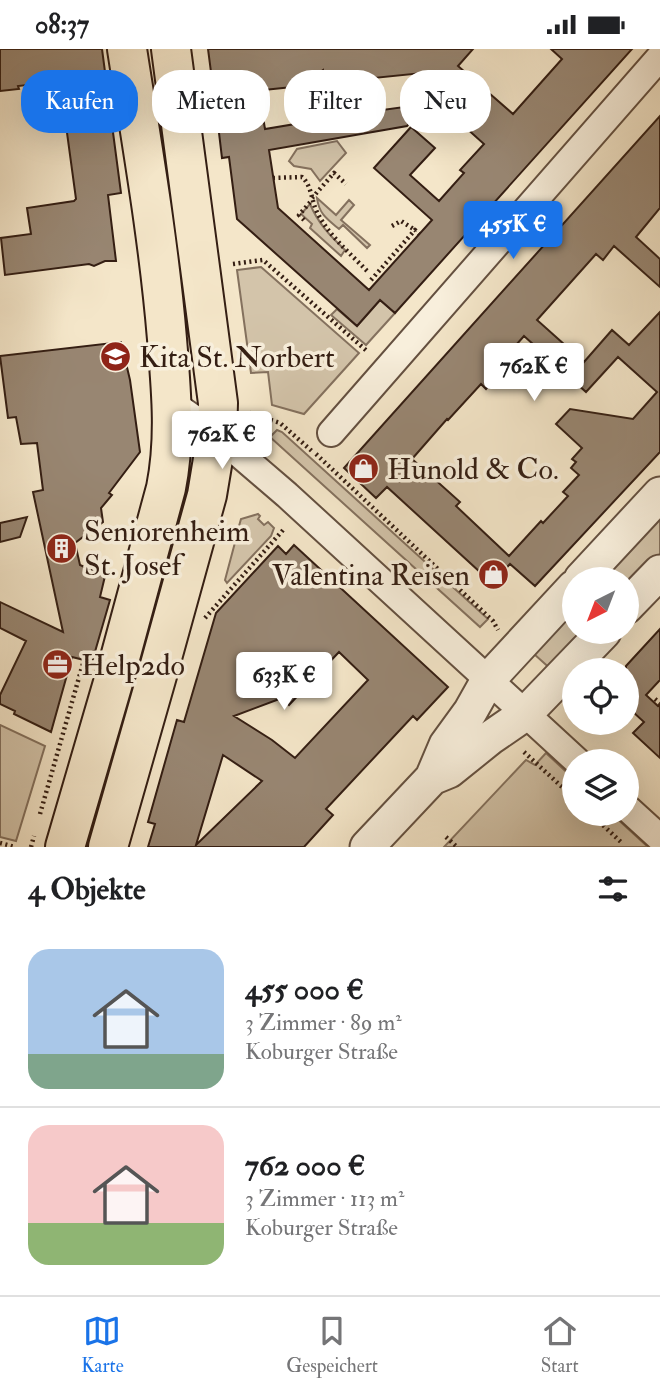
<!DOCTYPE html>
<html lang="de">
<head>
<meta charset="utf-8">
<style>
  :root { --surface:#fff; --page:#f2f2f2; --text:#202124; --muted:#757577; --line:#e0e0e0; --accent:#1a73e8 }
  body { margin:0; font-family:"IM FELL Double Pica",serif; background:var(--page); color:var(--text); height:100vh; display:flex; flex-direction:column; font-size:26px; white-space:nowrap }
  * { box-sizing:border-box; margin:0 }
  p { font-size:23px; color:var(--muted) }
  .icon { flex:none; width:38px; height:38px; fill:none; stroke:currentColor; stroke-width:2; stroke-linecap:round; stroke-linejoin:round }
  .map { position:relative; height:798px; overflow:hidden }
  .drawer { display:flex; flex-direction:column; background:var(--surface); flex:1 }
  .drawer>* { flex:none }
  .top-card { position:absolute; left:21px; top:21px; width:620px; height:63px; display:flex; gap:14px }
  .needle { width:46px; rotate:222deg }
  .controls { position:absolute; left:562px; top:518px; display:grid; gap:14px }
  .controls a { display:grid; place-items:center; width:77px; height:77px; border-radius:50%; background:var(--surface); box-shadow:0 7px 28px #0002; font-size:35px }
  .price { position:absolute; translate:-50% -60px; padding:0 16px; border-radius:7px; background:#fff; color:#222; font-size:23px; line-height:46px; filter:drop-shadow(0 2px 4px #0008) }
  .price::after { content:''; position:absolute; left:50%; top:42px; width:21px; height:16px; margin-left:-10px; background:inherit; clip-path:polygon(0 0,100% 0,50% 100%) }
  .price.current { background:var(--accent); color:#fff }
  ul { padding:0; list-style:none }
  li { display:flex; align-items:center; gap:21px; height:175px; padding:0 28px }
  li+li { border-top:2px solid var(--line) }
  li span { display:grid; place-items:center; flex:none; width:196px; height:140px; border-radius:21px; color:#555 }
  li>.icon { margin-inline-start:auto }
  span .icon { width:84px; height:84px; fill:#fffc; stroke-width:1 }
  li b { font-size:30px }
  h2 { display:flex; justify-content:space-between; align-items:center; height:84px; padding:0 28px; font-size:30px }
  .pill { padding:0 24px; border-radius:28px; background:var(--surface); box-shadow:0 7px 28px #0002; font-size:24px; line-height:63px }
  .pill.current { background:var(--accent); color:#fff }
  .status { display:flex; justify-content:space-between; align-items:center; height:49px; padding:0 35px; background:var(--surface); direction:ltr }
  .status svg { height:19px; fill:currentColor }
  .menu { display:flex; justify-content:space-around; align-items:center; height:98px; border-top:2px solid var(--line); background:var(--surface); font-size:19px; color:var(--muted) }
  .menu a { display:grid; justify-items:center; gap:4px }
  .menu .current { color:var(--accent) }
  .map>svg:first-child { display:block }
</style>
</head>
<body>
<div class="status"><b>08:37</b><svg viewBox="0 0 49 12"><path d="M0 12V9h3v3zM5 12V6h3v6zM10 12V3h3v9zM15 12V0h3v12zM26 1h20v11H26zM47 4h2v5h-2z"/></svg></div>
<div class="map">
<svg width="660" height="798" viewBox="0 0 660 798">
  <rect width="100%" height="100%" fill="#f4e6c9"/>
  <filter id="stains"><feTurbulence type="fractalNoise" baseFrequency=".00286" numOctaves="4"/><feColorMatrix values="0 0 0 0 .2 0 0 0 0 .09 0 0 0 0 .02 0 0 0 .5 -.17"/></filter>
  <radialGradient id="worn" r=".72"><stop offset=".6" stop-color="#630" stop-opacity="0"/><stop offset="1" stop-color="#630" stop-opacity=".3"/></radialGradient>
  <path fill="#d3c4aa" stroke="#84715e" stroke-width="2" d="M337,92l9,12 -26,28 -9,-12 -17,-3 -5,-5 8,-12z
    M317,149l19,17 13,-15 5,5 -13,15 29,25 -3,3 -24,-23 -4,4c-12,-10 -20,-15 -22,-31z
    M310,155c8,19 20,32 35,46l-4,6 -31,-28 2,-4 -11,-10z
    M261,218l98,86 -55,61 -32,-9 -4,-33 -17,1 -14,-103z
    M380,251l15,13 -29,32 -35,-30 6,-6 20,17z
    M277,381l5,2 206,187 -8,8 -210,-190z
    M660,462v45l-33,36 -1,-13h-24z
    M258,465l2,2 -2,3 6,6 4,-3 6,6 -3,8 -44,47 -2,-3 12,-45 3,1 2,-8 -3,-2 2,-7z
    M574,562v21h15l-36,39 -19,-17z
    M0,676l45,21 -29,95 -16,-4z
    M546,704l28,26v35h38l36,33h-204l80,-85 2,-2 9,5z"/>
  <path fill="#988672" stroke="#341e13" stroke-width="2" fill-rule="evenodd" d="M0,0h102l19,144 -13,2 8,66h-11l-11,5 -5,-2 -84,11 -4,-37 30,-4 -4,-26 47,-7 2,-2 -16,-118 -42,5 1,3 -19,2z
    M208,0h265l-15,17 55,48 49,-55 -11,-10h81l-237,264 -15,-13 -23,26 -120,-107 -8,-62 -7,1 -7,-59 47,12 3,18 30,-5 1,-2h13l22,-5 95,-13 -19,22 -138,24 9,58 91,82 63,-70 -58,-52 37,-41 24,21 -25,27 29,26 25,-28 -4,-3 24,-26 -60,-54 -2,-17 -97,10 -2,-13 -21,16 -88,9z
    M660,67v92l-24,29 24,22v28l-46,-41 -11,14 -7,-6 -59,66 47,42 28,-32 17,15 31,-33v140l-125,134 -25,-22 -18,19 -105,-96 -11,11 -32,-30zM524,287l62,56 32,-35 39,35 -24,27 -63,-10 -14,15 26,24 -10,11 4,3 -5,6 8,7 -16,17 5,4 -25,27 -2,-2 -32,35 -53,-50 4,-4 -48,-43 35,-40 1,1 33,-36 5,5 13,-15 -5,-4z
    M121,293l9,38 10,72 -31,41 3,2 -11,13 2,14 -28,21 5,22 25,11 -5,21 10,3 -18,62 -20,-5 -21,75 -37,-18 1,-3 -15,-7v-9l26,-54 -26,-13v-26l63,30 -30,-140 10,-2 -6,-47 -16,1 -5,-27 -8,1 -8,-62z
    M27,468l-7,20 -20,5v-19z
    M294,496l154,142 -31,33 -4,-4 -87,93 7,6 -29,32h-156l7,-23 -7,-2 29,-102 7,2 32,-109 62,-67 8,8zM339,603l29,28 -73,78 -23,-18 -38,-24 48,-18 7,7zM223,706l39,26 -66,64z
    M660,580v51l-14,15 12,11 2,-2v54l-27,-25 11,-11 -12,-11 -6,5v-50z"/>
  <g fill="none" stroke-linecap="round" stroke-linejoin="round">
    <defs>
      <path id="minor" d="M173,355l44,31 70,60 290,266
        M331,384l329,-376
        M626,758l34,31"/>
      <path id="tertiary" d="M581,530l79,-85
        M626,558l34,-35
        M432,729l17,-7 41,-33 35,-24 79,-82
        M367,798l65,-69 14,-33 24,-33 18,-32 86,-93"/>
      <path id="primary" d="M65,798l52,-178 49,-181c10,-50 5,-100 1,-149 -8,-97 -25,-194 -40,-290
        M108,798l52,-182 47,-170 10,-60 1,-32 -47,-354"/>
    </defs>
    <use href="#minor" stroke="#645040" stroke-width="30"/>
    <use href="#tertiary" stroke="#645040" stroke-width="37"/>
    <use href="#primary" stroke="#341e13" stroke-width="42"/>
    <path stroke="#341e13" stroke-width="4.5" stroke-dasharray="2 3.5" stroke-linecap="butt" d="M273,129l29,-1c10,9 9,23 15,35 11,23 34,42 52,61
      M312,149l22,-25 12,11
      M304,171l-5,-5 13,-15
      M392,177l9,-5 14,9
      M233,215l30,-4 105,92
      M371,231l44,-50 4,4
      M250,364l30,10 33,29
      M316,405l177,167 5,9
      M205,569l79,-89
      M655,650l5,4
      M524,703l50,46
      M40,765l44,-154
      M591,765l31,29
      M446,788l11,10
      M0,794l15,4
      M31,798l3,-11"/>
    <use href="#minor" stroke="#f8efdc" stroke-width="26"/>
    <use href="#tertiary" stroke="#f8efdc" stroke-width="33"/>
    <use href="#primary" stroke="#f4e6c9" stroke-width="38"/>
  </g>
  <defs>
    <symbol id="school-disc" viewBox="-11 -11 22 22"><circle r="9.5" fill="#8f2418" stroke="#f8efdc"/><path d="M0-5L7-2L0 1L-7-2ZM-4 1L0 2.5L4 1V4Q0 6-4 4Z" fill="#fff"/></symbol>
    <symbol id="shop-disc" viewBox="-11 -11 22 22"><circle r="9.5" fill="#8f2418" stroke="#f8efdc"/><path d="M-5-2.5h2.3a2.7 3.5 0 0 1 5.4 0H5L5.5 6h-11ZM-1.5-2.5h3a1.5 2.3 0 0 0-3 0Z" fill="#fff"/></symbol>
    <symbol id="building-disc" viewBox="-11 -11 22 22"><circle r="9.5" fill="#8f2418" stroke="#f8efdc"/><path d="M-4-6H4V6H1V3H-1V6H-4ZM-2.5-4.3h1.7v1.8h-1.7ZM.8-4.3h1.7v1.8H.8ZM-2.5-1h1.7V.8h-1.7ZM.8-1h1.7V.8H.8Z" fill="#fff"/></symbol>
    <symbol id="office-disc" viewBox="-11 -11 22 22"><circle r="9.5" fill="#8f2418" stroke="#f8efdc"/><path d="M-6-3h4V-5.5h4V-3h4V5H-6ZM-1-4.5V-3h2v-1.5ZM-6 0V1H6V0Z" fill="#fff"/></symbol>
  </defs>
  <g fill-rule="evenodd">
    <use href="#school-disc" x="98" y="290" width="35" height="35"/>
    <use href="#shop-disc" x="346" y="402" width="35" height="35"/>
    <use href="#building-disc" x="44" y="482" width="35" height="35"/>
    <use href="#shop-disc" x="476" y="508" width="35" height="35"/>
    <use href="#office-disc" x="40" y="598" width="35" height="35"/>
  </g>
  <g text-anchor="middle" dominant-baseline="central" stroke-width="7" stroke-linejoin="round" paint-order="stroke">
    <g font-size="30" fill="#341e13" stroke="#f8efdc" text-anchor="start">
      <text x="139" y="308">Kita St. Norbert</text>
      <text x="387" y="420">Hunold &amp; Co.</text>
      <text x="84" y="482">Seniorenheim<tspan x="84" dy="34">St. Josef</tspan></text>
      <text x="470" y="526" text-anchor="end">Valentina Reisen</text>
      <text x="81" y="616">Help2do</text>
    </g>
  </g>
  <rect width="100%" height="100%" filter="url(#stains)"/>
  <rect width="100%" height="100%" fill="url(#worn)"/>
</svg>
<div class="controls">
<a><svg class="needle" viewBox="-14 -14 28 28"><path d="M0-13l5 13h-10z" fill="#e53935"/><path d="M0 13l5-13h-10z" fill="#757577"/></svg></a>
<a><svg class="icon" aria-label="locate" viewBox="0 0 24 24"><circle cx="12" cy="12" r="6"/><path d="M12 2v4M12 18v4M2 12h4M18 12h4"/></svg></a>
<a><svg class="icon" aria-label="layers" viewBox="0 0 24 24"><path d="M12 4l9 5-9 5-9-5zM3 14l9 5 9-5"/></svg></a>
</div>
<b class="price current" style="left:513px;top:212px">455K €</b>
<b class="price" style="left:534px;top:354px">762K €</b>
<b class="price" style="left:222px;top:422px">762K €</b>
<b class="price" style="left:284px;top:663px">633K €</b>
<div class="top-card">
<a class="pill current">Kaufen</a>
<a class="pill">Mieten</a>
<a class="pill">Filter</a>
<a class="pill">Neu</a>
</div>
</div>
<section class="drawer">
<h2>4 Objekte<svg class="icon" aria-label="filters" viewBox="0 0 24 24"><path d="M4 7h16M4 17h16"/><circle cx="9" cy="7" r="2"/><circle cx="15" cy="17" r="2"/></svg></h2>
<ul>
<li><span style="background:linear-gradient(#a9c7e8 75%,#7fa58c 0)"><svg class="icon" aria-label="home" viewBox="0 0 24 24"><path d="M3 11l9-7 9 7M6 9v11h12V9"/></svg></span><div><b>455 000 €</b><p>3 Zimmer · 89 m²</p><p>Koburger Straße</p></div></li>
<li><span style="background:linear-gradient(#f6c9c9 70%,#8fb573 0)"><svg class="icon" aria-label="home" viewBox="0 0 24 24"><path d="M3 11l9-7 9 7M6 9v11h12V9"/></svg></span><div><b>762 000 €</b><p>3 Zimmer · 113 m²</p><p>Koburger Straße</p></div></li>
</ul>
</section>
<nav class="menu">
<a class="current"><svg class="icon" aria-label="map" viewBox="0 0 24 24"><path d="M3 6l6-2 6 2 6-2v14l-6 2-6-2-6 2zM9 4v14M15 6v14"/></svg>Karte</a>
<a><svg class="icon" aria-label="saved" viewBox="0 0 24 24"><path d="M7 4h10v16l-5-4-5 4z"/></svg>Gespeichert</a>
<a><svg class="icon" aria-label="home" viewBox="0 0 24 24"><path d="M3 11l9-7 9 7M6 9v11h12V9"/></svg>Start</a>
</nav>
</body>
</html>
